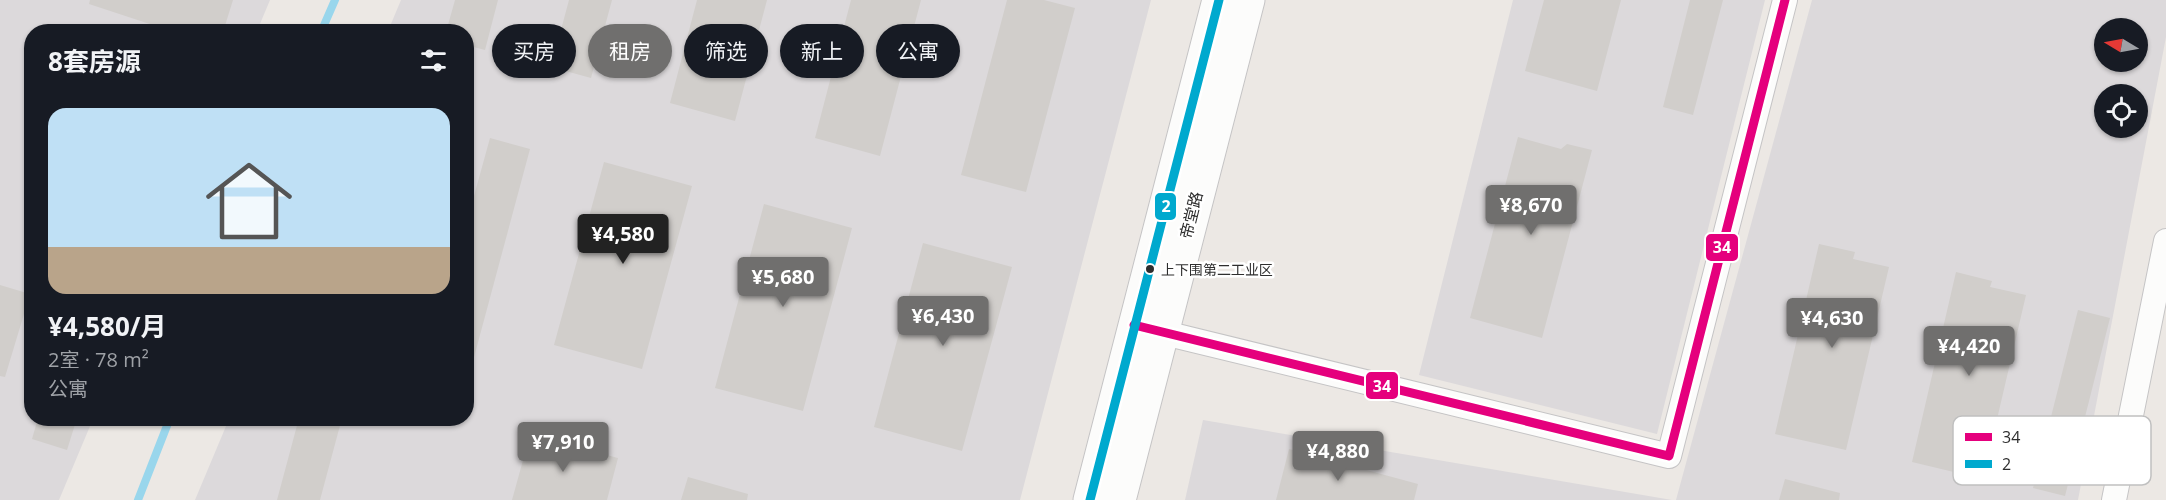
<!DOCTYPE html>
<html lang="zh">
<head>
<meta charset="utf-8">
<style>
  :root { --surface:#171b24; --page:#20242c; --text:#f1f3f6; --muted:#9ea1a6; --line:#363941; --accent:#706f6e }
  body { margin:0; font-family:"Open Sans","Noto Sans SC",sans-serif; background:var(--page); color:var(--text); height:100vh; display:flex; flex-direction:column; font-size:22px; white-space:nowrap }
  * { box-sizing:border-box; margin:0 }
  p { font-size:20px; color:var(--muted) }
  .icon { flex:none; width:33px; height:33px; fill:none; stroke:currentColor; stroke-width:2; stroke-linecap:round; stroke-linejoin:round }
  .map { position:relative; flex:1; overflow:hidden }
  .side { position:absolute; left:24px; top:24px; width:450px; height:402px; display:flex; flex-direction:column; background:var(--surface); border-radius:24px; box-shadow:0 2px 4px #0004 }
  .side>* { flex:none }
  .hud { position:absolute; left:492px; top:24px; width:570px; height:54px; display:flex; gap:12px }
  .needle { width:39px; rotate:280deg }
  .fabs { position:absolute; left:2094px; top:18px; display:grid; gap:12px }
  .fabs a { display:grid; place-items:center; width:54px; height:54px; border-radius:50%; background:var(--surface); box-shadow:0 2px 4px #0004; font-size:30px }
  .price { position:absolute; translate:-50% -51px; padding:0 14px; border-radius:6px; background:var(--accent); color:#fff; font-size:20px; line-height:39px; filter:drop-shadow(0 2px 3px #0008) }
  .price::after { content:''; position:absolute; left:50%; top:36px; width:18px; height:14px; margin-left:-9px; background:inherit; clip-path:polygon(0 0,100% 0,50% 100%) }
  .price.on { background:#222; color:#fff }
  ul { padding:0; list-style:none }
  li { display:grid; align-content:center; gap:12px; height:318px; padding:0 24px }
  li+li { border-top:2px solid var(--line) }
  li span { display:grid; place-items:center; height:186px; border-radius:18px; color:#555 }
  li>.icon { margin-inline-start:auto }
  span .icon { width:108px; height:108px; fill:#fffc; stroke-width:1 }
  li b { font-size:26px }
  h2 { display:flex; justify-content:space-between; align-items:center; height:72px; padding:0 24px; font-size:26px }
  .pill { padding:0 21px; border-radius:27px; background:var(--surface); box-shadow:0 2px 4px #0004; font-size:21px; line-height:54px }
  .pill.on { background:var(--accent); color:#fff }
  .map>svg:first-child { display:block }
</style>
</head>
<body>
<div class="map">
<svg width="2166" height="500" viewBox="0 0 2166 500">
  <rect width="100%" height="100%" fill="#ece8e4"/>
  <path fill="#dcd9db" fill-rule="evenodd" d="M0,0h270l-13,31 -225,1v386l61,1 -34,81h-59z
    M401,0h750l-131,500h-825l34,-81 237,-1v-386l-78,-1z
    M1513,0h252l-108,434 -238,-59z
    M1812,0h354v37l-88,463h-402zM2104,28h34v34h-34zM2104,94h34v34h-34z
    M1203,420l469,80h-487z"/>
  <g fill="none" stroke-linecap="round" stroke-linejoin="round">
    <path stroke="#99d6ec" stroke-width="8" d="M321,32l14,-32
      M138,500l32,-82"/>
  </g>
  <path fill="#d1cecb" d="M90,0h143l-10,32h-49l-85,-28z
    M455,0h43l-13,50 -19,-5v-13h-20z
    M569,0h43l-21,78 -40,-11z
    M697,0h70l-32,121 -65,-18z
    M851,0h70l-41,156 -65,-18z
    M1007,0h37l31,8 -49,184 -65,-17z
    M1544,0h77l-24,91 -72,-20z
    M1690,0h33l-30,115 -30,-8z
    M1518,137l43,12 6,-5 25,6 -50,188 -72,-20z
    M490,138l40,11 -57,212 -7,-1v-135z
    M604,162l88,24 -50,183 -88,-24z
    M764,204l88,24 -49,183 -88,-23z
    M923,243l89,24 -50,184 -88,-24z
    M1819,244l36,8 -2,7 36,8 -43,183 -71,-16z
    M1956,272l36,9 -2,6 36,8 -43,184 -71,-17z
    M0,285l30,9 -25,83 -5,-1z
    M2078,310l32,8 -45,178 -32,-8z
    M38,418h39l-10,32 -35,-11z
    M299,418h43l-22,82h-43z
    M530,435l88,23 -11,42h-95z
    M1289,449l129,35 -4,16h-138z
    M688,477l60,17 -1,6h-66z
    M1785,479l55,14 -1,7h-60z"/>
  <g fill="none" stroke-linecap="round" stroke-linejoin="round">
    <defs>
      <path id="street" d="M1148,329l521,127 116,-456
        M2114,500l52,-259"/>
      <path id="secondary" d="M1090,500l129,-500
        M1119,500l129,-500"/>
    </defs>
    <use href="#street" stroke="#c5c4c5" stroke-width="26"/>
    <use href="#secondary" stroke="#c5c4c5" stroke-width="35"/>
    <use href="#street" stroke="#fcfcfb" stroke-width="24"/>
    <use href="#secondary" stroke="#fcfcfb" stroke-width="33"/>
    <defs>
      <path id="bus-1" d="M1134,325l535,131 116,-456"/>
      <path id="bus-2" d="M1090,500l129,-500"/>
    </defs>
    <use href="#bus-1" stroke="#fff" stroke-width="14"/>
    <use href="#bus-2" stroke="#fff" stroke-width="14"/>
    <use href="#bus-1" stroke="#e5007d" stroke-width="9"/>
    <use href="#bus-2" stroke="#00a9ce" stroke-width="9"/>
  </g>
  <circle fill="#2e2e2e" stroke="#fff" stroke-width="2" cx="1150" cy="269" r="5"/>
  <g text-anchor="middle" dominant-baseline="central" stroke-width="5" stroke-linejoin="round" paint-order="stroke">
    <g font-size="14" fill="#2e2e2e" stroke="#fff" text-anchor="start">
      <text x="1161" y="269">上下围第二工业区</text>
    </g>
    <g font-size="16" fill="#2e2e2e" stroke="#fff">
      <text transform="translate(1191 215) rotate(-76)">帝堂路</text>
    </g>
  </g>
  <rect x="1953" y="416" width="198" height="69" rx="9" fill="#fff" stroke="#c0c0c0" stroke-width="1.5"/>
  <rect x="1965" y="433" width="27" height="8" fill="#e5007d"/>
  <rect x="1965" y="460" width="27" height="8" fill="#00a9ce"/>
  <g font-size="16" fill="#2e2e2e">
    <text x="2002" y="443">34</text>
    <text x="2002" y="470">2</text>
  </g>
  <g stroke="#fff" stroke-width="2">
    <rect x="1154" y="192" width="23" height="29" rx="6" fill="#00a9ce"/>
    <rect x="1705" y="233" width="34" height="29" rx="6" fill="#e5007d"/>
    <rect x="1365" y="371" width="34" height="29" rx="6" fill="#e5007d"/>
  </g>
  <g font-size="16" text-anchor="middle" font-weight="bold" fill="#fff">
    <text x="1166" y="212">2</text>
    <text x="1722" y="253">34</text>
    <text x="1382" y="392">34</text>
  </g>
</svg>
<div class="fabs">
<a><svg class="needle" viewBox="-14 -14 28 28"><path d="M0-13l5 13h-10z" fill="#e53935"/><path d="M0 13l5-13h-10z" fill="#9ea1a6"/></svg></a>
<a><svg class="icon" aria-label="locate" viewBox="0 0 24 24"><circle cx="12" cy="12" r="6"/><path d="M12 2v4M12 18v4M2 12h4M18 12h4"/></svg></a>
</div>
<b class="price" style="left:1531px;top:236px">¥8,670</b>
<b class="price on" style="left:623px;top:265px">¥4,580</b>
<b class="price" style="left:783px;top:308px">¥5,680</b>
<b class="price" style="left:943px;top:347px">¥6,430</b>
<b class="price" style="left:1832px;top:349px">¥4,630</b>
<b class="price" style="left:1969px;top:377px">¥4,420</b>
<b class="price" style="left:563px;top:473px">¥7,910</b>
<b class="price" style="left:1338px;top:482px">¥4,880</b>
<div class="hud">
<a class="pill">买房</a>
<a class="pill on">租房</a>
<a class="pill">筛选</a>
<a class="pill">新上</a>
<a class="pill">公寓</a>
</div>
<section class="side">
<h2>8套房源<svg class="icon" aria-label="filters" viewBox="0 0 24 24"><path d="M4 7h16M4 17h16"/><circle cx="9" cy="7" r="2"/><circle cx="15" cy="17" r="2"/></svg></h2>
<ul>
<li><span style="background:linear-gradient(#bfe0f5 75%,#b9a48a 0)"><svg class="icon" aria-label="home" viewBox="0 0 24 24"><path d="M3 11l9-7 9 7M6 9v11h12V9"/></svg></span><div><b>¥4,580/月</b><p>2室 · 78 m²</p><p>公寓</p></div></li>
</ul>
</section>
</div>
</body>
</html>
